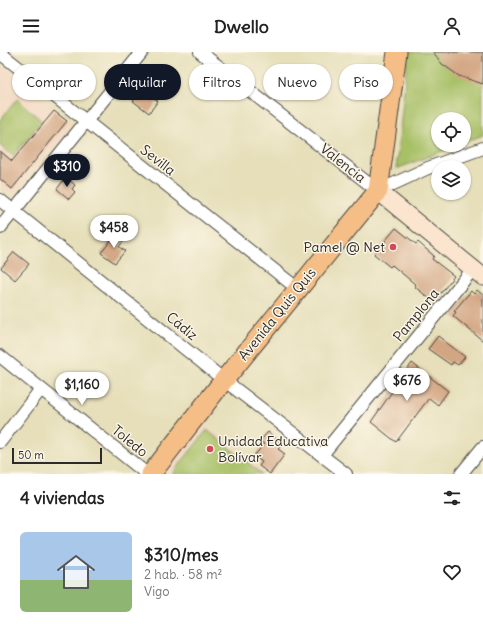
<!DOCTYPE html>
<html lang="es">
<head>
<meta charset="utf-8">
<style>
  :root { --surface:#fff; --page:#f2f2f2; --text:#222; --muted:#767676; --line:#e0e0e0; --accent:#111827 }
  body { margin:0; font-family:Delius,sans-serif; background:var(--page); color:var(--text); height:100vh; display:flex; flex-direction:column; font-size:15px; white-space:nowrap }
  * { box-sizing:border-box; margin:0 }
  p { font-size:13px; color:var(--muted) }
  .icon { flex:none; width:22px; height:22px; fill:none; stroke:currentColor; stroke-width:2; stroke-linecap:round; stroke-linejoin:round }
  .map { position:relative; height:422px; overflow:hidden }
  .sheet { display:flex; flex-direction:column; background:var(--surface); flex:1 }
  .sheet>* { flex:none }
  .hud { position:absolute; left:12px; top:12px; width:459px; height:36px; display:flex; gap:8px }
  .controls { position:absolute; left:431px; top:60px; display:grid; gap:8px }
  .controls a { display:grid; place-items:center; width:40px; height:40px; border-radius:50%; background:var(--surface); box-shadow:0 1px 3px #0004; font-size:20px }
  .scale { position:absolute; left:12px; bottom:10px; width:90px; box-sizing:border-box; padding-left:4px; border:2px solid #2b2b2b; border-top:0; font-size:11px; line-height:14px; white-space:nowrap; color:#2b2b2b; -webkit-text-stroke:3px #fcf5e5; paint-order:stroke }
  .price { position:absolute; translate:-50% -34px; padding:0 9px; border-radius:14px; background:#fff; color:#222; font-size:13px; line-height:26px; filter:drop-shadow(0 1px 2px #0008) }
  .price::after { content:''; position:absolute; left:50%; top:24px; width:12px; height:9px; margin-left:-6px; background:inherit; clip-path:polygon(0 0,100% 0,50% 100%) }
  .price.on { background:var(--accent); color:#fff }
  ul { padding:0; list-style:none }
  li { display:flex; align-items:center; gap:12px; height:100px; padding:0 20px }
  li+li { border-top:1px solid var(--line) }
  li span { display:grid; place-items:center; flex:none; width:112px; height:80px; border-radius:6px; color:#555 }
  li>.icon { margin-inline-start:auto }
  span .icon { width:48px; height:48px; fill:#fffc; stroke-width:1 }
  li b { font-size:17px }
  h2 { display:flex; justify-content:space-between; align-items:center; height:48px; padding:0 20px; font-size:17px }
  .chip { padding:0 14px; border-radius:18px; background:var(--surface); box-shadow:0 1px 3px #0004; font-size:14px; line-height:36px }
  .chip.on { background:var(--accent); color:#fff }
  header { display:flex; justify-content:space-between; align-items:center; height:52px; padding:0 20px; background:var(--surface); font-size:18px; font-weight:800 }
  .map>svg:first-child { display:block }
</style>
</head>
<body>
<header><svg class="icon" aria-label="menu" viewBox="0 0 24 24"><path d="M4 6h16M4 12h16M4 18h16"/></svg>Dwello<svg class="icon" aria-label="person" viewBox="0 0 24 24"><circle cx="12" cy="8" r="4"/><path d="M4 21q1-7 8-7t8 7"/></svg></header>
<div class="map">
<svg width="483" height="422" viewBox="0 0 483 422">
  <rect width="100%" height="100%" fill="#fcf5e5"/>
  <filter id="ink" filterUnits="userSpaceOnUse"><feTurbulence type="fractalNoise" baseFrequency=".025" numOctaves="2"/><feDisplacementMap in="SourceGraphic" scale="8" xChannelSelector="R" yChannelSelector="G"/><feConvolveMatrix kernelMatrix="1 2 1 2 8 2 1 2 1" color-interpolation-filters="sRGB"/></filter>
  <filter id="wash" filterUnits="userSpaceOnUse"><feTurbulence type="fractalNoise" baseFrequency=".012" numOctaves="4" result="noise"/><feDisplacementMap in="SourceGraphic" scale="16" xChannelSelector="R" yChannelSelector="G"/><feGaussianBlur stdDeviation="0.9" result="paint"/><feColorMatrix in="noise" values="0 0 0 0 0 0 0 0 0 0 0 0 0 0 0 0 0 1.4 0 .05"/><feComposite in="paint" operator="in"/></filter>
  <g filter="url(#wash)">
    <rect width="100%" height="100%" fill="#e6dfba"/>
    <path fill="#f1d5bd" d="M0,11l74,61 -61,73 -13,-11z
      M205,372l61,50h-103z"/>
    <path fill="#a7c066" stroke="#697648" d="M408,0h75v83l-19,7v-23h-26v26h20l-62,24z
      M17,47l25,22 -29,35 -13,-10v-26z
      M207,378l55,44h-90z"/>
    <g id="blocks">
      <path fill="#d3a683" d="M433,0h50v32l-24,-8 -17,-12z
        M142,38l16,11 -9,12 -16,-12z
        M54,59l13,10 -55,68 -12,-10v-28l12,10z
        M66,125l9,8 -3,4 3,3 -6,7 -12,-10z
        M396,176l20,16 2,-2 16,14 -2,3 22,17 -20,26 -19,-15 1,-2 -24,-20 -2,2 -16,-13z
        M117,181l8,6 -6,8 6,4 -10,12 -14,-10z
        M14,200l15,12 -14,16 -14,-12z
        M477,238l6,5v46l-30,-25 3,-4 -2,-1 17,-20 3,3z
        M438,284l27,21 -7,8 -5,-3 -2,3 -23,-16z
        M412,311l36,28 -10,14 -9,-7 -33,44 -25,-20z
        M268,380l15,12 -5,5 7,5 -15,20 -11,-8 3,-4 -8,-6 10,-12 -4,-3z"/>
    </g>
  </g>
  <g filter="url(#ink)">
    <use href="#blocks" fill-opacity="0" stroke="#474640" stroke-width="1"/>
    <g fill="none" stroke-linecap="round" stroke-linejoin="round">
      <defs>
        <path id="street" d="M200,0l178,139 50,-23 55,-20
          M0,1l298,236
          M0,148l224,180 122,94
          M0,176l142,-176
          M0,304l147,118
          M0,390l41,-53
          M322,403l151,-186
          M461,422l22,-27"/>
        <path id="secondary" d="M378,139l105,86"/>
        <path id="primary" d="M151,422l73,-94 154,-189 19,-139"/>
      </defs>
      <use href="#street" stroke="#474640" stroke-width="14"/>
      <use href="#secondary" stroke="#474640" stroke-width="19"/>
      <use href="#primary" stroke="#474640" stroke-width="21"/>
      <use href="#street" stroke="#fff" stroke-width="12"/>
      <use href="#secondary" stroke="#fbe5cf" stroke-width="17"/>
      <use href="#primary" stroke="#f6be87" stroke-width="19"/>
    </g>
  </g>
  <g fill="#d1495b" stroke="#fcf5e5" stroke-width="1.5">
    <circle cx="393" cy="195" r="4"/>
    <circle cx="210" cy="397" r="4"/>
  </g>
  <g text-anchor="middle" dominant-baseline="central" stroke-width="3" stroke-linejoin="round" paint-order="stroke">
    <g font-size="14" fill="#2b2b2b" stroke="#fcf5e5">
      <text transform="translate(158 108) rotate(38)">Sevilla</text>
      <text transform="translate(343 111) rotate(38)">Valencia</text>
      <text transform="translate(277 262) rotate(-51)">Avenida Quis Quis</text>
      <text transform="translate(416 263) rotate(-51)">Pamplona</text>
      <text transform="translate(182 274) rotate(39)">Cádiz</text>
      <text transform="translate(130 389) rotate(39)">Toledo</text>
    </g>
    <g font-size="14" fill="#2b2b2b" stroke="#fcf5e5" text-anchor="end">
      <text x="385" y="195">Pamel @ Net</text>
      <text x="218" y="389" text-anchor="start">Unidad Educativa<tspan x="218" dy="16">Bolívar</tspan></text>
    </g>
  </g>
</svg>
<div class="controls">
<a><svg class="icon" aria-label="locate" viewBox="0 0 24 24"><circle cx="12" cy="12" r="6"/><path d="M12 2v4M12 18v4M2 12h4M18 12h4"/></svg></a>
<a><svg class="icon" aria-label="layers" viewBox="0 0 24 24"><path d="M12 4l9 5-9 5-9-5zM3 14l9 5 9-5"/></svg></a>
</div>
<div class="scale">50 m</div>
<b class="price on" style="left:67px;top:136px">$310</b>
<b class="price" style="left:114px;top:197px">$458</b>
<b class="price" style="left:407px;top:350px">$676</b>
<b class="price" style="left:82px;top:354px">$1,160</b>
<div class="hud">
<a class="chip">Comprar</a>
<a class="chip on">Alquilar</a>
<a class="chip">Filtros</a>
<a class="chip">Nuevo</a>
<a class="chip">Piso</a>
</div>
</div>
<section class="sheet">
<h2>4 viviendas<svg class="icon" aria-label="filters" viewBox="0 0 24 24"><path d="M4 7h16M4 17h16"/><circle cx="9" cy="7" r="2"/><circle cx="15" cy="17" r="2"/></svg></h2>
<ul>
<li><span style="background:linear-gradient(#a9c7e8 60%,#8fb573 0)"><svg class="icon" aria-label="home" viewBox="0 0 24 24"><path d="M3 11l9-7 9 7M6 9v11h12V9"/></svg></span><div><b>$310/mes</b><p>2 hab. · 58 m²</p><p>Vigo</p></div><svg class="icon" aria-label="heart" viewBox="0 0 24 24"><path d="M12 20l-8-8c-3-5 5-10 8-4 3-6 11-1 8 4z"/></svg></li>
</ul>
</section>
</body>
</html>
